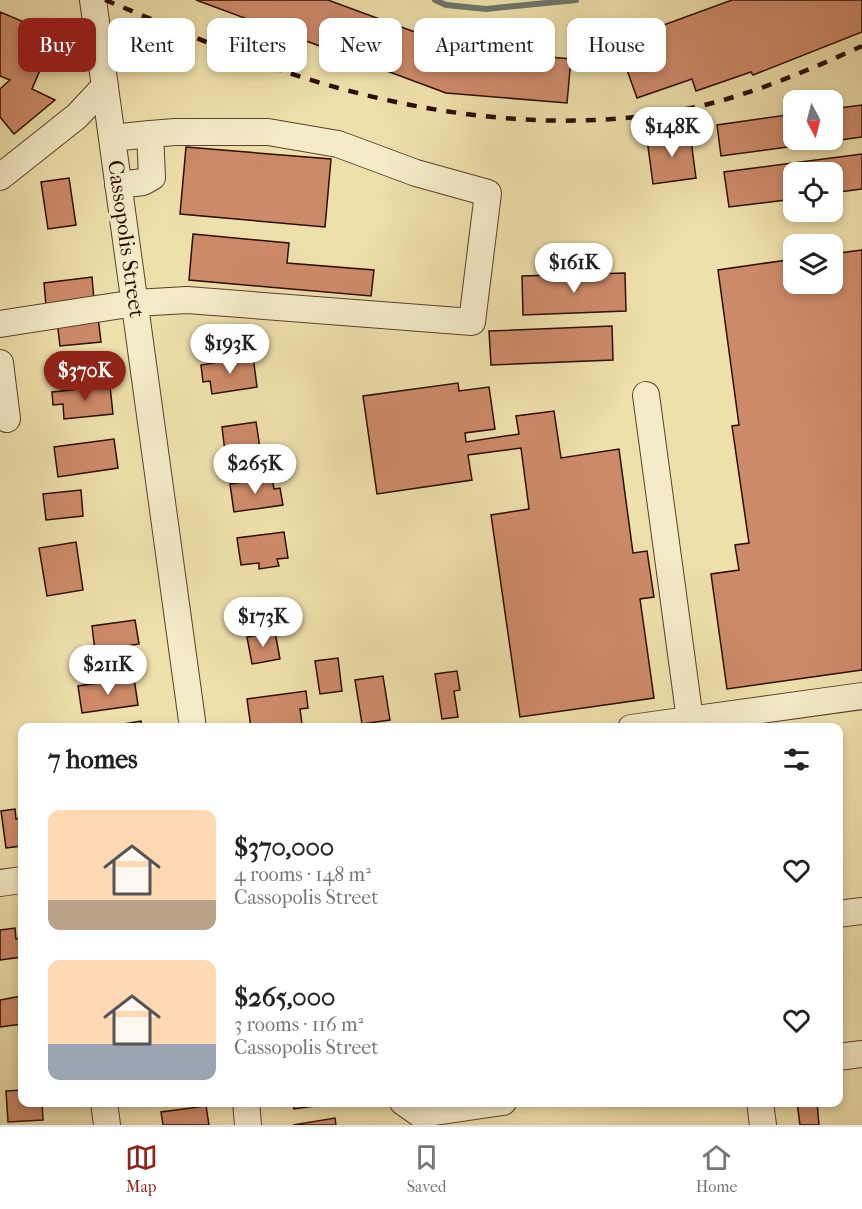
<!DOCTYPE html>
<html lang="en">
<head>
<meta charset="utf-8">
<style>
  :root { --surface:#fff; --page:#f6f6f6; --text:#222; --muted:#767676; --line:#e0e0e0; --accent:#8f2418 }
  body { margin:0; font-family:"IM FELL French Canon",serif; background:var(--page); color:var(--text); height:100vh; display:flex; flex-direction:column; font-size:22px; white-space:nowrap }
  * { box-sizing:border-box; margin:0 }
  p { font-size:20px; color:var(--muted) }
  .icon { flex:none; width:33px; height:33px; fill:none; stroke:currentColor; stroke-width:2; stroke-linecap:round; stroke-linejoin:round }
  .map { position:relative; flex:1; overflow:hidden }
  .panel { position:absolute; left:18px; top:723px; width:825px; height:384px; display:flex; flex-direction:column; background:var(--surface); border-radius:12px; box-shadow:0 3px 9px #0003 }
  .panel>* { flex:none }
  .banner { position:absolute; left:18px; top:18px; width:826px; height:54px; display:flex; gap:12px }
  .needle { width:39px; rotate:173deg }
  .fabs { position:absolute; left:783px; top:90px; display:grid; gap:12px }
  .fabs a { display:grid; place-items:center; width:60px; height:60px; border-radius:12px; background:var(--surface); box-shadow:0 3px 9px #0003; font-size:30px }
  .price { position:absolute; translate:-50% -51px; padding:0 14px; border-radius:21px; background:#fff; color:#222; font-size:20px; line-height:39px; filter:drop-shadow(0 2px 3px #0008) }
  .price::after { content:''; position:absolute; left:50%; top:36px; width:18px; height:14px; margin-left:-9px; background:inherit; clip-path:polygon(0 0,100% 0,50% 100%) }
  .price.active { background:var(--accent); color:#fff }
  ul { padding:0; list-style:none }
  li { display:flex; align-items:center; gap:18px; height:150px; padding:0 30px }
  li span { display:grid; place-items:center; flex:none; width:168px; height:120px; border-radius:12px; color:#555 }
  li>.icon { margin-inline-start:auto }
  span .icon { width:72px; height:72px; fill:#fffc; stroke-width:1 }
  li b { font-size:26px }
  h2 { display:flex; justify-content:space-between; align-items:center; height:72px; padding:0 30px; font-size:26px }
  .tag { padding:0 21px; border-radius:12px; background:var(--surface); box-shadow:0 3px 9px #0003; font-size:21px; line-height:54px }
  .tag.active { background:var(--accent); color:#fff }
  .tabs { display:flex; justify-content:space-around; align-items:center; height:84px; border-top:2px solid var(--line); background:var(--surface); font-size:16px; color:var(--muted) }
  .tabs a { display:grid; justify-items:center; gap:3px }
  .tabs .active { color:var(--accent) }
  .map>svg:first-child { display:block }
</style>
</head>
<body>
<div class="map">
<svg width="862" height="1125" viewBox="0 0 862 1125">
  <rect width="100%" height="100%" fill="#eee0ab"/>
  <filter id="stains"><feTurbulence type="fractalNoise" baseFrequency=".00333" numOctaves="4"/><feColorMatrix values="0 0 0 0 .2 0 0 0 0 .09 0 0 0 0 .02 0 0 0 .5 -.17"/></filter>
  <radialGradient id="worn" r=".72"><stop offset=".6" stop-color="#630" stop-opacity="0"/><stop offset="1" stop-color="#630" stop-opacity=".3"/></radialGradient>
  <g fill="none" stroke-linecap="round" stroke-linejoin="round">
    <path stroke="#6e766a" stroke-width="6" d="M435,0l11,5 40,4 90,-9"/>
  </g>
  <path fill="#cd8a69" stroke="#2a0c00" stroke-width="1.5" d="M196,0h132l133,49 110,10 -4,44 -121,-10z
    M732,0h130v32l-109,43 -2,-3 -55,19 -4,-12 -55,19 -20,-56z
    M0,12l55,23 -23,54 23,11 -41,34 -14,-17v-28l10,-9 -10,-4z
    M862,105v32l-141,19 -4,-31 77,-11v26h38v-31z
    M690,133l6,45 -43,6 -6,-45z
    M186,147l145,12 -6,68 -145,-13z
    M862,154v35l-30,4v-21h-38v27l-65,8 -5,-35z
    M69,178l7,47 -28,4 -7,-47z
    M193,234l96,9 -2,20 87,7 -3,26 -182,-16z
    M862,250v420l-135,19 -16,-115 28,-4 -4,-25 14,-2 -17,-117 7,-1 -21,-155 76,-11v25h38v-30z
    M625,273l1,38 -103,4 -1,-39z
    M92,277l2,23 -48,6 -2,-23z
    M98,317l3,25 -41,4 -3,-25z
    M612,326l1,34 -122,5 -2,-34z
    M253,356l4,31 -45,7 -2,-13 -7,1 -2,-17z
    M458,383l1,8 30,-4 6,42 -30,4 1,9 53,-8 -3,-18 38,-5 7,47 58,-9 14,104 14,-2 7,46 -14,2 14,99 -134,19 -29,-202 38,-6 -8,-61 -53,7 4,25 -95,14 -14,-98z
    M110,386l3,28 -49,5 -1,-15 -10,1 -1,-13z
    M256,422l4,26 -35,4 -3,-25z
    M114,439l4,29 -60,9 -4,-30z
    M272,478l2,11 6,-1 3,17 -49,7 -4,-28z
    M81,490l2,26 -37,4 -3,-26z
    M284,532l4,26 -11,1 2,7 -20,3v-6l-18,2 -4,-27z
    M76,542l7,48 -36,6 -8,-48z
    M135,620l4,24 -44,7 -3,-25z
    M275,632l5,27 -28,5 -5,-27z
    M338,658l4,33 -22,3 -5,-33z
    M457,671l3,19 -6,1 4,26 -16,2 -7,-45z
    M383,676l7,44 -28,4 -7,-44z
    M134,678l4,27 -56,8 -4,-27z
    M306,691l2,17 -8,1 2,15 -29,4h-22l-4,-29z
    M141,721l1,7h-30v-2z
    M15,809l1,10 6,-1v28l-16,2 -5,-37z
    M15,928l1,11 6,-1v19l-22,3v-30z
    M22,996v28l-22,3v-27z
    M22,1090v12h20l1,18 -35,2 -2,-31z
    M293,1102h29v3l-28,4z
    M797,1102h20l2,23h-19z
    M206,1106l3,19h-46l-2,-13z
    M335,1118l1,7h-43z"/>
  <g fill="none" stroke-linecap="round" stroke-linejoin="round">
    <defs>
      <path id="minor" d="M93,0l100,728
        M112,138l38,-4 2,43 -9,5 -25,3
        M0,177l77,-61 28,-30
        M0,324l135,-21 52,-3 285,22 16,-129 -72,-20 -78,-29 -70,-12h-93l-25,2
        M0,363l7,56
        M646,395l44,325
        M631,728l231,-32
        M0,883l22,-3
        M838,914l24,-3
        M838,1057l24,-3
        M104,1102l3,23
        M246,1102l2,23
        M403,1102l17,12 83,-12
        M760,1102l3,23"/>
    </defs>
    <use href="#minor" stroke="#5b412b" stroke-width="28"/>
    <use href="#minor" stroke="#f4ebc8" stroke-width="26"/>
    <path stroke="#2a0c00" stroke-width="4.5" stroke-dasharray="10 10" stroke-linecap="butt" d="M105,0c57,23 114,49 172,69 140,48 306,72 450,30 47,-14 91,-33 135,-53"/>
  </g>
  <g text-anchor="middle" dominant-baseline="central" stroke-width="5" stroke-linejoin="round" paint-order="stroke">
    <g font-size="22" fill="#2a0c00" stroke="#f4ebc8">
      <text transform="translate(126 239) rotate(82)">Cassopolis Street</text>
    </g>
  </g>
  <rect width="100%" height="100%" filter="url(#stains)"/>
  <rect width="100%" height="100%" fill="url(#worn)"/>
</svg>
<div class="fabs">
<a><svg class="needle" viewBox="-14 -14 28 28"><path d="M0-13l5 13h-10z" fill="#e53935"/><path d="M0 13l5-13h-10z" fill="#767676"/></svg></a>
<a><svg class="icon" aria-label="locate" viewBox="0 0 24 24"><circle cx="12" cy="12" r="6"/><path d="M12 2v4M12 18v4M2 12h4M18 12h4"/></svg></a>
<a><svg class="icon" aria-label="layers" viewBox="0 0 24 24"><path d="M12 4l9 5-9 5-9-5zM3 14l9 5 9-5"/></svg></a>
</div>
<b class="price" style="left:672px;top:158px">$148K</b>
<b class="price" style="left:574px;top:294px">$161K</b>
<b class="price" style="left:230px;top:375px">$193K</b>
<b class="price active" style="left:85px;top:402px">$370K</b>
<b class="price" style="left:255px;top:495px">$265K</b>
<b class="price" style="left:263px;top:648px">$173K</b>
<b class="price" style="left:108px;top:696px">$211K</b>
<div class="banner">
<a class="tag active">Buy</a>
<a class="tag">Rent</a>
<a class="tag">Filters</a>
<a class="tag">New</a>
<a class="tag">Apartment</a>
<a class="tag">House</a>
</div>
<section class="panel">
<h2>7 homes<svg class="icon" aria-label="filters" viewBox="0 0 24 24"><path d="M4 7h16M4 17h16"/><circle cx="9" cy="7" r="2"/><circle cx="15" cy="17" r="2"/></svg></h2>
<ul>
<li><span style="background:linear-gradient(#ffd9b3 75%,#b9a48a 0)"><svg class="icon" aria-label="home" viewBox="0 0 24 24"><path d="M3 11l9-7 9 7M6 9v11h12V9"/></svg></span><div><b>$370,000</b><p>4 rooms · 148 m²</p><p>Cassopolis Street</p></div><svg class="icon" aria-label="heart" viewBox="0 0 24 24"><path d="M12 20l-8-8c-3-5 5-10 8-4 3-6 11-1 8 4z"/></svg></li>
<li><span style="background:linear-gradient(#ffd9b3 70%,#9aa5b1 0)"><svg class="icon" aria-label="home" viewBox="0 0 24 24"><path d="M3 11l9-7 9 7M6 9v11h12V9"/></svg></span><div><b>$265,000</b><p>3 rooms · 116 m²</p><p>Cassopolis Street</p></div><svg class="icon" aria-label="heart" viewBox="0 0 24 24"><path d="M12 20l-8-8c-3-5 5-10 8-4 3-6 11-1 8 4z"/></svg></li>
</ul>
</section>
</div>
<nav class="tabs">
<a class="active"><svg class="icon" aria-label="map" viewBox="0 0 24 24"><path d="M3 6l6-2 6 2 6-2v14l-6 2-6-2-6 2zM9 4v14M15 6v14"/></svg>Map</a>
<a><svg class="icon" aria-label="saved" viewBox="0 0 24 24"><path d="M7 4h10v16l-5-4-5 4z"/></svg>Saved</a>
<a><svg class="icon" aria-label="home" viewBox="0 0 24 24"><path d="M3 11l9-7 9 7M6 9v11h12V9"/></svg>Home</a>
</nav>
</body>
</html>
